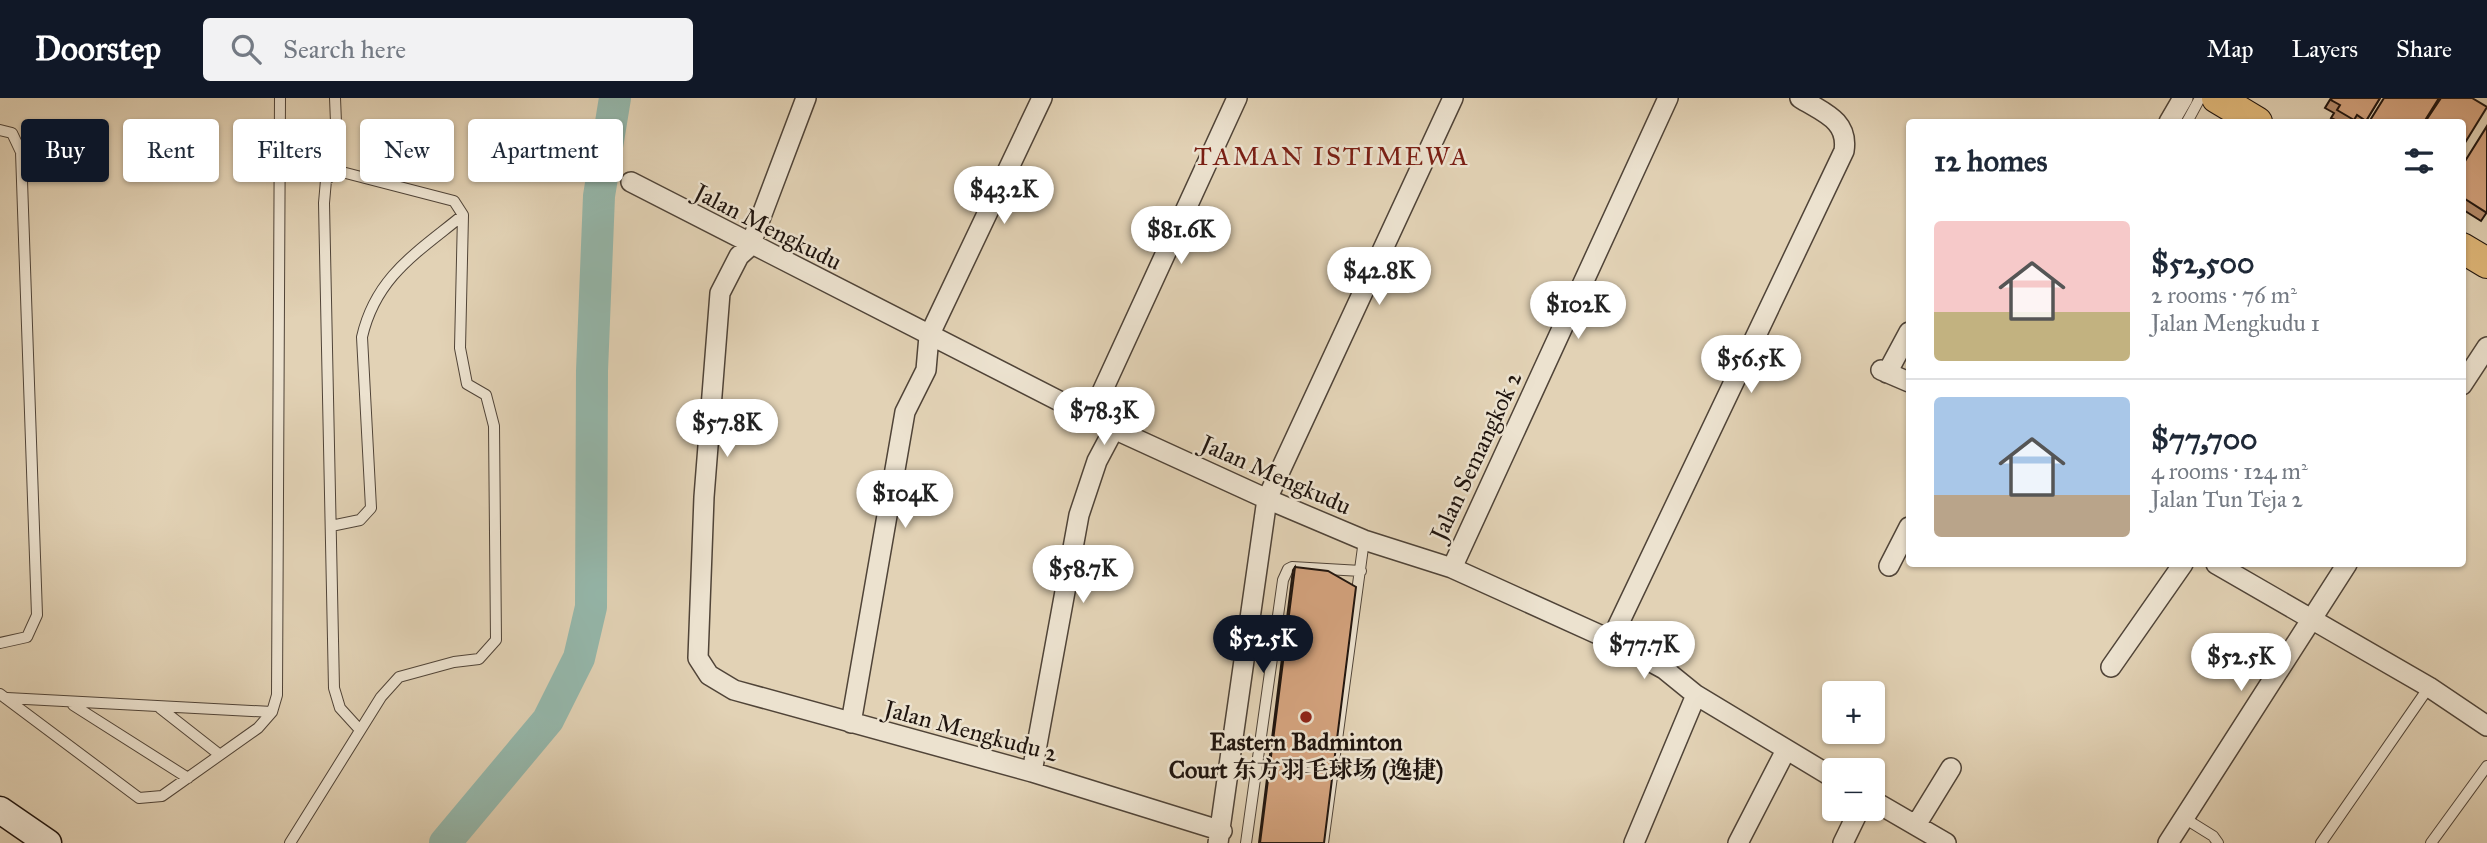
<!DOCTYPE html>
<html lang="en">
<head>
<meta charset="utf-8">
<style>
  :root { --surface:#fff; --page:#f2f2f3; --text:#1f2937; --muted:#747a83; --line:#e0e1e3; --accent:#111827 }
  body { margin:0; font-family:"IM FELL Great Primer","Noto Serif SC",serif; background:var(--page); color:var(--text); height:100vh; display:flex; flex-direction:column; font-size:26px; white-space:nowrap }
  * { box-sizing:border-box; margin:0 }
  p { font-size:23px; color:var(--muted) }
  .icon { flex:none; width:38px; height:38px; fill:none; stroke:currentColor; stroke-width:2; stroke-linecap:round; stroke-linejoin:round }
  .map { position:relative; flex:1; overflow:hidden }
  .sheet { position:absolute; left:1906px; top:21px; width:560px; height:448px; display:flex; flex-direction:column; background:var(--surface); border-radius:7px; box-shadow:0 2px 5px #0004 }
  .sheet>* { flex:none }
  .guide { position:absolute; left:21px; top:21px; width:665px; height:63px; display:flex; gap:14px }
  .tools { position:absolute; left:1822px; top:583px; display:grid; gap:14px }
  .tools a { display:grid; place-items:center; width:63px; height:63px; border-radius:7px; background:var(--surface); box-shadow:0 2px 5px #0004; font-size:35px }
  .price { position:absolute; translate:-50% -60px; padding:0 16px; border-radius:24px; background:#fff; color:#222; font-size:23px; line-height:46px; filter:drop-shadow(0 2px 4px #0008) }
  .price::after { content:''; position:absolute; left:50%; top:42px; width:21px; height:16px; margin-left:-10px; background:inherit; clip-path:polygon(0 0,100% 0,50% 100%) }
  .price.current { background:var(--accent); color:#fff }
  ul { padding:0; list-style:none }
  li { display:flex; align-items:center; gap:21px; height:175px; padding:0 28px }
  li+li { border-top:2px solid var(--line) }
  li span { display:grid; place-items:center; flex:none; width:196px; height:140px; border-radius:7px; color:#555 }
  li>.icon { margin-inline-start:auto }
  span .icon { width:84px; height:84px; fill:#fffc; stroke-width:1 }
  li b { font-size:30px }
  h2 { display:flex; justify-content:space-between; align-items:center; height:84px; padding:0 28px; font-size:30px }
  .chip { padding:0 24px; border-radius:7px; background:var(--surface); box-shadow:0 2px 5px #0004; font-size:24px; line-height:63px }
  .chip.current { background:var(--accent); color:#fff }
  header { display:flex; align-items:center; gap:42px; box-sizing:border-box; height:98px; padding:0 35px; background:var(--accent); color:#fff }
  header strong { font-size:33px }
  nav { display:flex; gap:38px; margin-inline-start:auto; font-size:24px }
  .search { width:490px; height:63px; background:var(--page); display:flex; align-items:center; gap:18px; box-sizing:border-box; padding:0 24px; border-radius:7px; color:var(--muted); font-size:26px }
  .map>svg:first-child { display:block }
</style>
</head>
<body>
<header>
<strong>Doorstep</strong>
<div class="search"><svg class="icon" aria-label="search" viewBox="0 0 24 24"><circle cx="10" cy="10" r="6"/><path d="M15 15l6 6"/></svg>Search here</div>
<nav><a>Map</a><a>Layers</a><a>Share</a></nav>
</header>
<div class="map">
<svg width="2487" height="745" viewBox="0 0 2487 745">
  <rect width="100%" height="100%" fill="#e2d2b5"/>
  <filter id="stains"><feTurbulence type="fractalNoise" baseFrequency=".00286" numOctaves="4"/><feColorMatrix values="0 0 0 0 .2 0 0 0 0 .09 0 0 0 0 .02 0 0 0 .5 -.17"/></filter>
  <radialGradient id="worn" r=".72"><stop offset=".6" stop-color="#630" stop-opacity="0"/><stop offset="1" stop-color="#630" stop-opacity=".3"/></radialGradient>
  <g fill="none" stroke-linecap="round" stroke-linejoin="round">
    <path stroke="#95b8ac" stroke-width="32" d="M445,745l103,-123 31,-62 12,-51 1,-236 7,-175 16,-98"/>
    <defs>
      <path id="lane" d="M335,0l3,73
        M2187,24l13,-24
        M0,32l12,3 9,19 16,463 -10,22 -27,6
        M331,428l29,-6 11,-12 -9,-171c14,-61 56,-85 101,-122
        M0,596l139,104 23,-2 96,-68 14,-16 5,-17 3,-597
        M7,600l265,14
        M73,607l115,73
        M160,610l60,47
        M2184,720l29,18 5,7
        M290,745l91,-146 18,-20 55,-15 25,-3 17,-19 -2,-214 -8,-31 -19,-11 -7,-36 3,-133 -9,-14 -116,-30 -12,9 -2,23 10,485 6,20 20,22
        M1246,745l37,-263 5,-11 4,-2 69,4
        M1323,745l41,-303
        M2321,745l108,-156
        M2431,745l56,-77"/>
      <path id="street" d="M806,0l-56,148 -11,10 -19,37 -16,204 -6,161 11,17 25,15 298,82 190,59
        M2169,24l14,-24
        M631,84l483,247 153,70 97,41 88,28 159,72 53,29 32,26 138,83
        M1881,272l28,12
        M1887,275l22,-41
        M2462,287l25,-38
        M1090,320l147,-320
        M2216,466l213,123 58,39
        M1889,468l20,-39
        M1452,470l216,-470
        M1611,542l233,-489c5,-31 -22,-39 -44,-53
        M2111,569l72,-103
        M851,625l54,-311 21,-42 3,-34 113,-238
        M1032,674l47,-257 18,-54 17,-32
        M1872,702l74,43
        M1916,727l35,-57
        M1218,745l49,-344 186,-401
        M1634,745l62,-148
        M1738,745l48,-93
        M1843,745l17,-35
        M2168,745l179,-279"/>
      <path id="secondary" d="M0,712l48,33"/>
      <path id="primary" d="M2217,0l40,24
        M2462,150l25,15"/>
    </defs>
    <use href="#lane" stroke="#504438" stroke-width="12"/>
    <use href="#street" stroke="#504438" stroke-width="22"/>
    <use href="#secondary" stroke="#1f140e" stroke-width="29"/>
    <use href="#primary" stroke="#1f140e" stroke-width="32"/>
    <use href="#lane" stroke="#ece2cf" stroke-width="10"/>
    <use href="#street" stroke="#ece2cf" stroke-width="19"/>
    <use href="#secondary" stroke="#ece2cf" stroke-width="26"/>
    <use href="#primary" stroke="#e1b97a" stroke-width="30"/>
  </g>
  <path fill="#b68c6c" stroke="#1f140e" stroke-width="2" d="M2331,0h49l-15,24h-26l-8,-4 3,-5 -9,-5z
    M2462,67l25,47 -6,9 -19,-12z
    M1295,469l29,276h-65l34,-273z"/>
  <path fill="#d4a37e" stroke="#1f140e" stroke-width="2" d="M2332,0h48l-14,23 -9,-6 -3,5 -17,-10 3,-5 -9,-5z
    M2384,0h55l-15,24h-55z
    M2441,0h31l15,9 -24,39 -1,-24h-37z
    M2487,28v87l-25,-16v-31z
    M1295,469l33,4 28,16 -32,256h-64z"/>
  <circle fill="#8f2418" stroke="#ece2cf" stroke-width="2.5" cx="1306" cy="619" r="7"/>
  <g text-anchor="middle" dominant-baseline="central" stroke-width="5" stroke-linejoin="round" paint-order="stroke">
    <g font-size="24" fill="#1f140e" stroke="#ece2cf">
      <text transform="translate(768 129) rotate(27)">Jalan Mengkudu</text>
      <text transform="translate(1476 358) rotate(-65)">Jalan Semangkok 2</text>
      <text transform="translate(1276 377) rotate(24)">Jalan Mengkudu</text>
      <text transform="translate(971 633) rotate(15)">Jalan Mengkudu 2</text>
    </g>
    <g font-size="24" font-weight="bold" fill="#1f140e" stroke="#ece2cf">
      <text x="1306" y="644">Eastern Badminton<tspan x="1306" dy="28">Court 东方羽毛球场 (逸捷)</tspan></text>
    </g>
    <g font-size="26" letter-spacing="2" fill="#7a1f14" stroke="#ece2cf">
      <text x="1332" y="58">TAMAN ISTIMEWA</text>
    </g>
  </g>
  <rect width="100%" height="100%" filter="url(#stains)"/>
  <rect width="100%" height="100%" fill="url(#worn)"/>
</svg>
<div class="tools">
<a>+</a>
<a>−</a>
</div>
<b class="price" style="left:1004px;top:128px">$43.2K</b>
<b class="price" style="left:1181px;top:168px">$81.6K</b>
<b class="price" style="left:1379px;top:209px">$42.8K</b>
<b class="price" style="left:1578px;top:243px">$102K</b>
<b class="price" style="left:1751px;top:297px">$56.5K</b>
<b class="price" style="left:1104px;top:349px">$78.3K</b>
<b class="price" style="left:727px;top:361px">$57.8K</b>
<b class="price" style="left:905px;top:432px">$104K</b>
<b class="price" style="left:1083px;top:507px">$58.7K</b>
<b class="price current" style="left:1263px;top:577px">$52.5K</b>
<b class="price" style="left:1644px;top:583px">$77.7K</b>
<b class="price" style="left:2241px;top:595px">$52.5K</b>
<div class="guide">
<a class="chip current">Buy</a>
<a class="chip">Rent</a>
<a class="chip">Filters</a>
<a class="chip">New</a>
<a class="chip">Apartment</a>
</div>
<section class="sheet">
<h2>12 homes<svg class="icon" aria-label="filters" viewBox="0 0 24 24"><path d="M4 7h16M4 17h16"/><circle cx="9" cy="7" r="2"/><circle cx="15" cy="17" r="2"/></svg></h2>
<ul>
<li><span style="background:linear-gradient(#f6c9c9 65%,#c2b280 0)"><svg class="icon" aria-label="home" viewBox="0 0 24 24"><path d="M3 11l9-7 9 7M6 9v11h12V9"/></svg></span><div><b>$52,500</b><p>2 rooms · 76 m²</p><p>Jalan Mengkudu 1</p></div></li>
<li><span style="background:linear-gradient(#a9c7e8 70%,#b9a48a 0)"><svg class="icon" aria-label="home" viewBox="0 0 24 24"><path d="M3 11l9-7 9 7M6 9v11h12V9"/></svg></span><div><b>$77,700</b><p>4 rooms · 124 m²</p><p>Jalan Tun Teja 2</p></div></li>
</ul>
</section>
</div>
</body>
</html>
